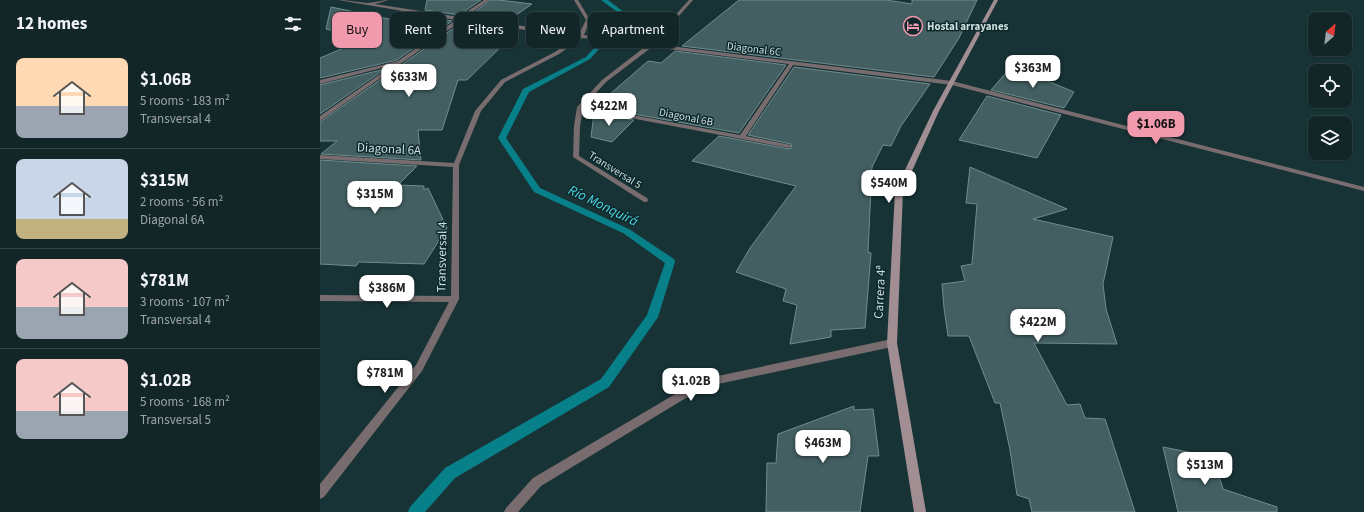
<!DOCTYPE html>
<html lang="en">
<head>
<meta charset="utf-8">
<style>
  :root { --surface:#122628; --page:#1b2e30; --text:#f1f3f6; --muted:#9ca5a8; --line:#314345; --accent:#f29aad }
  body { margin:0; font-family:"Source Sans 3",sans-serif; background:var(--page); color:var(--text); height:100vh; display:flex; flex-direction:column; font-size:15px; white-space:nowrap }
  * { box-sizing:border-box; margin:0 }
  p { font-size:13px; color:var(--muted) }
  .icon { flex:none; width:22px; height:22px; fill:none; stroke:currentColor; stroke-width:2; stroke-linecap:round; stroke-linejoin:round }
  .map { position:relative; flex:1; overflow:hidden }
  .side { display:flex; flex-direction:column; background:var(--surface); width:320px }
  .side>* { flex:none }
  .top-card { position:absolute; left:12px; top:12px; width:380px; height:36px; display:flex; gap:8px }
  .needle { width:26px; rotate:28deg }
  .tools { position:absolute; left:988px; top:12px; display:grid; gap:8px }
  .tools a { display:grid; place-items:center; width:44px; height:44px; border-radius:8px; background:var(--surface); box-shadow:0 1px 3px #0004,0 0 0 1px var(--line); font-size:20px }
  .price { position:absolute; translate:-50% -34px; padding:0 9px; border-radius:8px; background:#fff; color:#222; font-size:13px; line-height:26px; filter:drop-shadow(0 1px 2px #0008) }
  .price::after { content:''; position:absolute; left:50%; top:24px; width:12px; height:9px; margin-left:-6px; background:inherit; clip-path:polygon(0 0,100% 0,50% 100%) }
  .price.on { background:var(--accent); color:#111 }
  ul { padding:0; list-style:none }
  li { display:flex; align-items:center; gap:12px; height:100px; padding:0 16px }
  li+li { border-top:1px solid var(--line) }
  li span { display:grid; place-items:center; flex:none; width:112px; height:80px; border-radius:8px; color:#555 }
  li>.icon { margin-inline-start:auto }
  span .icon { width:48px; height:48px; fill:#fffc; stroke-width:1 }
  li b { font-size:17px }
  h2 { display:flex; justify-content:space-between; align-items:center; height:48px; padding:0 16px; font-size:17px }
  .tag { padding:0 14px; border-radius:8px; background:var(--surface); box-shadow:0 1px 3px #0004,0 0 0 1px var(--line); font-size:14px; line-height:36px }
  .tag.on { background:var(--accent); color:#111 }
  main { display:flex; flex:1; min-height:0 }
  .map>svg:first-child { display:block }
</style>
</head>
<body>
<main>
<section class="side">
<h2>12 homes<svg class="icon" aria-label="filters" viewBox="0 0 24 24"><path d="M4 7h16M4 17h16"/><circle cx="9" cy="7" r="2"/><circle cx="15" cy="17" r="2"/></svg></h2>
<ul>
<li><span style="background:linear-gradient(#ffd9b3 60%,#9aa5b1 0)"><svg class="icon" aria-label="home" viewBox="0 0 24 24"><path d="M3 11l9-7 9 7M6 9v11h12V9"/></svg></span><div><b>$1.06B</b><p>5 rooms · 183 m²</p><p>Transversal 4</p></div></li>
<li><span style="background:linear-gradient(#c9d6e8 75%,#c2b280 0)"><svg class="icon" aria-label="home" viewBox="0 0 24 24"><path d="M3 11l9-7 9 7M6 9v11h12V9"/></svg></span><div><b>$315M</b><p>2 rooms · 56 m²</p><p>Diagonal 6A</p></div></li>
<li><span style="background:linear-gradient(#f6c9c9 60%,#9aa5b1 0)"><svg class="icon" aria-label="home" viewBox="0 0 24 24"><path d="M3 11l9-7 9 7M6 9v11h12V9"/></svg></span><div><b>$781M</b><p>3 rooms · 107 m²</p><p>Transversal 4</p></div></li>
<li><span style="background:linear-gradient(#f6c9c9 65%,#9aa5b1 0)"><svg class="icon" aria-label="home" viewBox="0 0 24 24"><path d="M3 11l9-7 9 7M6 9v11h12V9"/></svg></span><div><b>$1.02B</b><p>5 rooms · 168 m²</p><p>Transversal 5</p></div></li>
</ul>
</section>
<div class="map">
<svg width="1044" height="512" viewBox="0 0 1044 512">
  <rect width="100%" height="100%" fill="#183336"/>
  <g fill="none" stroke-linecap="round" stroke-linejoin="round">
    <path fill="#07808a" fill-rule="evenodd" d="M281,0h7l21,16 -39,43 -61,33 -23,46 34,50 89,41 45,30 1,3 -17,55 -49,70 -154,91 -30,34h-17l2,-5 35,-39 156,-89 46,-64 18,-52 -42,-30 -89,-41 -36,-54 25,-49 63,-32 37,-41z"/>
  </g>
  <path fill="#435f62" stroke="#6f8c8f" d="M107,0h54l-22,15 -34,-5z
    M170,0h9l33,4 -26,18 -38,-5z
    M419,0h147l26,4v-4h65l-18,38 -25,39 -252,-31z
    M11,7l91,19 2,-10 28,5 -55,39 -77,18v-20l45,-19 -39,-10z
    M141,23l38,5 -13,9 24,1 -43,42h-9l-16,50h-24l3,30 -100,-6 16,-13h-17v-19z
    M355,51l111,14 -47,68 -144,-26 53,-46 13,2z
    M474,67l136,17 -29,42 -10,20 -8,-1 -11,22 -4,85 3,1 -6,75 -34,2v7l-41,7 7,-39 -14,-4 3,-12 -50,-17 14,-24 46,-62 -104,-25 27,-25 70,13 3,-1 -1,-4 -43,-9z
    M690,68l33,11 31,13 -10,16 -73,-18z
    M65,69l-65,45v-29z
    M667,96l74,19 -24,43 -78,-18z
    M274,113l40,7 -22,22 -21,-5z
    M0,160l97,6 -19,19 26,1v4l4,-2 19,40 -23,36 -65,-2 -3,4 -36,-2z
    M650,167l97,42 -34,10 80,18 -10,47 3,25 11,35 -83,-1 33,62 13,-1 5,14 20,1 30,93h-103l-3,-13 -12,-4 -7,-45 -10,-47h-5l-26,-67h-21l-4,-28 -2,-24 23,-3 -4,-15 11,-2 5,-60 -11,-1z
    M534,406v4l19,-1 6,47h-11l-8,56h-94l1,-49h9l2,-29z
    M843,447l50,10 10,32 54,18v5h-99z"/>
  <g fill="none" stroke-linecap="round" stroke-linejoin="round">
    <path fill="#786c6e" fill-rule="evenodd" d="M18,0c10,0 19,2 29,3 7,0 15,-3 22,-3l-14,4 84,13 25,-17h5l-25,18 115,16 7,-14 -12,-20h4l12,20 -6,15 65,9 40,-44h4l-39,44 298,37 412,106v4l-412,-106 -159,-20 -47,71 45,9v2l-2,1 -206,-39 -3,17 -1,30 68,42 1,2 -1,2h-3l-71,-45 1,-31 3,-19 25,-27 44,-34 -64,-8 -23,16 -54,28 -24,29 -22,54v134l-37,72 -98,126 -4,2v-15l96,-119 33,-63 -129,-1v-6l131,1 2,-129 -133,-8v-4l134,8 21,-52 26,-31 54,-28 22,-15 -116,-16 -141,100v-5l73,-51 -73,19v-4l78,-19 58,-41zM332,47l137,17 -49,71 -156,-29 22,-24z
      M572,339l3,1 2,3 -2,3 -3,1 -188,40 -163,99 -23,26h-14l2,-4 27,-30 166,-98z"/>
    <path fill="#a18e92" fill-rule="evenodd" d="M674,0h4l-59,111 -36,80 -6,152 29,169h-12l-27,-169 8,-152 38,-80z"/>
  </g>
  <defs>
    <symbol id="hotel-ring" viewBox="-11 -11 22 22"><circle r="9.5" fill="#0d292c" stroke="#f29aad" stroke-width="1.5"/><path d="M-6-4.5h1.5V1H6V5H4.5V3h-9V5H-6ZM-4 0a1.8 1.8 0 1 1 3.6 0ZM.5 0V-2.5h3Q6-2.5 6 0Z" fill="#f29aad"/></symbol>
  </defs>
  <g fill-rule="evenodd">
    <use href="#hotel-ring" x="582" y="15" width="22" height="22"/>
  </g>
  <g text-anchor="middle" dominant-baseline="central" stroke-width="3" stroke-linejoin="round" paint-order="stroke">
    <g font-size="11" font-weight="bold" fill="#cfdfe0" stroke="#0d292c" text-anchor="start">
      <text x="607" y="26">Hostal arrayanes</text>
    </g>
    <g font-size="11" fill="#cfdfe0" stroke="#0d292c">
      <text transform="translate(434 49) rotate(7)">Diagonal 6C</text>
      <text transform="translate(366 117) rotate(11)">Diagonal 6B</text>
      <text transform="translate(295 170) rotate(32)">Transversal 5</text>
    </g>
    <g font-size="13" fill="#cfdfe0" stroke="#0d292c">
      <text transform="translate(69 149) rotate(3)">Diagonal 6A</text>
      <text transform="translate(122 257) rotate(-89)">Transversal 4</text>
      <text transform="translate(560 292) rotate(-87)">Carrera 4ª</text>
    </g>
    <g font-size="14" font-style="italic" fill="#4dd4e2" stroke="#0d292c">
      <text transform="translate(283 206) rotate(26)">Río Monquirá</text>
    </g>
  </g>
</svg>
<div class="tools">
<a><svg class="needle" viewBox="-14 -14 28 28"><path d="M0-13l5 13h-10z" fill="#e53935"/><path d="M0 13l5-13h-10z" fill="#9ca5a8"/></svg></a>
<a><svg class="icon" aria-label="locate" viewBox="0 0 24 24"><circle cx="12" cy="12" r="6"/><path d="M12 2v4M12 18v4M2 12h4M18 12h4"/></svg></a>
<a><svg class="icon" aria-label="layers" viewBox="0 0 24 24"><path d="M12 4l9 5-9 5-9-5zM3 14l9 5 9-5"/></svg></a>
</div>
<b class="price" style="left:713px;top:89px">$363M</b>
<b class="price" style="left:89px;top:98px">$633M</b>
<b class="price" style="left:289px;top:127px">$422M</b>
<b class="price on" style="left:836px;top:145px">$1.06B</b>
<b class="price" style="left:569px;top:204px">$540M</b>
<b class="price" style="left:55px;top:215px">$315M</b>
<b class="price" style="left:67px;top:309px">$386M</b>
<b class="price" style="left:718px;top:343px">$422M</b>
<b class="price" style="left:65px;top:394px">$781M</b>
<b class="price" style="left:371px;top:402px">$1.02B</b>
<b class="price" style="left:503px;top:464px">$463M</b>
<b class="price" style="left:885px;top:486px">$513M</b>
<div class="top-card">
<a class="tag on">Buy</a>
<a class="tag">Rent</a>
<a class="tag">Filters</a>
<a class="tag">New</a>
<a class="tag">Apartment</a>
</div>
</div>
</main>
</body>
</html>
